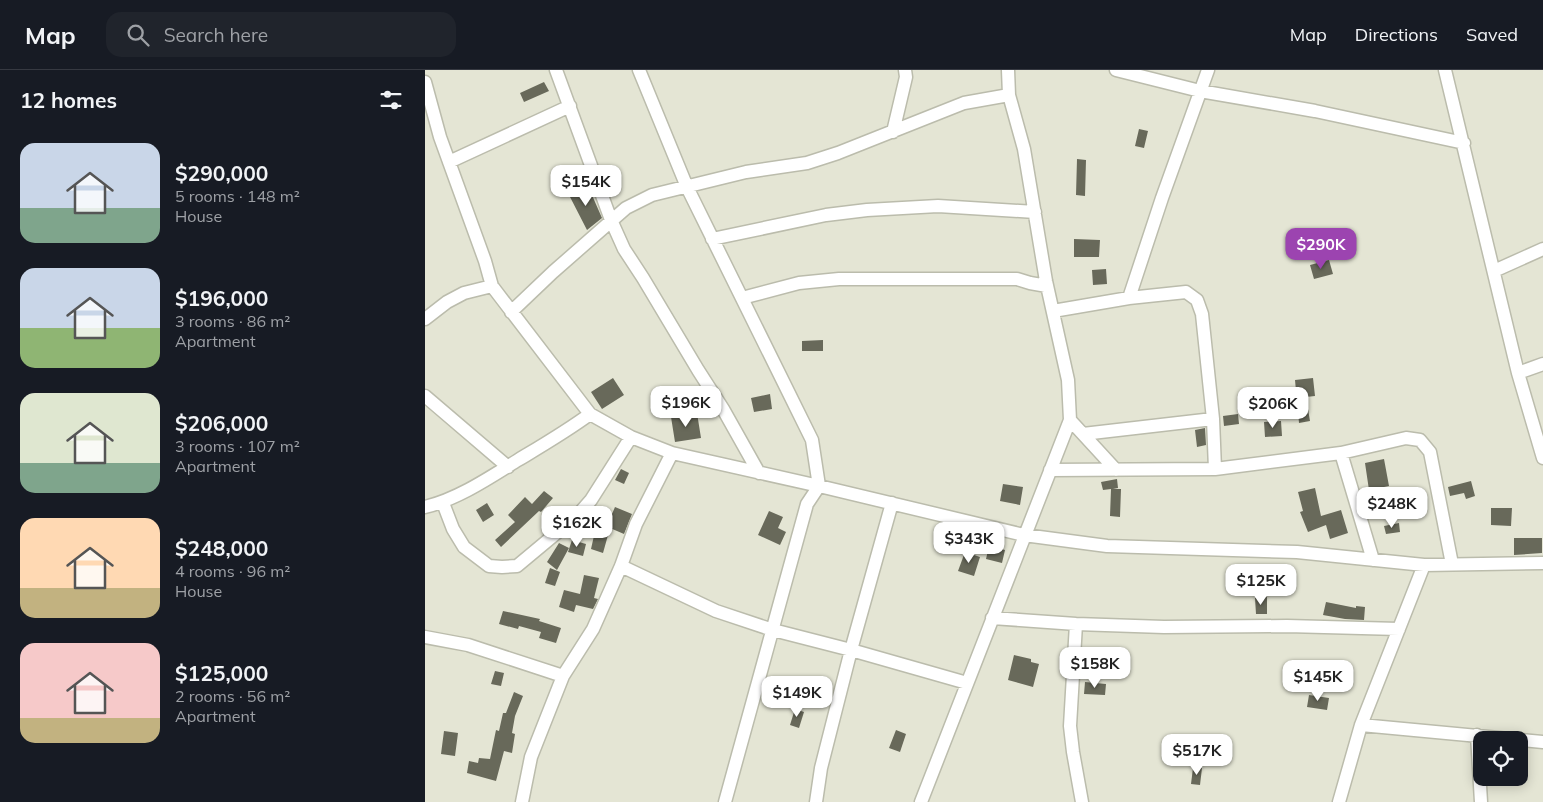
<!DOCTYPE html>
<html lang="en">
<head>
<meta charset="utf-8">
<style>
  :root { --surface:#171b24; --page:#20242c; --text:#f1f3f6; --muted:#9ea1a6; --line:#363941; --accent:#9c44b0 }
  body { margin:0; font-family:Mulish,sans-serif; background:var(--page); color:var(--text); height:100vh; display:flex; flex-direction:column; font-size:19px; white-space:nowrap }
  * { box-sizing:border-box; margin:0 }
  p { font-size:16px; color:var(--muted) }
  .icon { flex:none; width:28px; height:28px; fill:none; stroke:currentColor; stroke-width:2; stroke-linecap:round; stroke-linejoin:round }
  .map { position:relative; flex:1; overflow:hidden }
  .details { display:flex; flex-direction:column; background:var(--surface); width:425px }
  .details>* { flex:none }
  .tools { position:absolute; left:1048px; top:661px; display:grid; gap:10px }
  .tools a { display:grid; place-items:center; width:55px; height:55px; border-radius:10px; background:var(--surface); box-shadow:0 2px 12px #0003; font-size:25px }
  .price { position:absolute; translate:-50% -42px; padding:0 11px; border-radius:10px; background:#fff; color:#222; font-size:16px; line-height:32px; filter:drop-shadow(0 1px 2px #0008) }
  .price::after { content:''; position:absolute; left:50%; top:30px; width:15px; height:11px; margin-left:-8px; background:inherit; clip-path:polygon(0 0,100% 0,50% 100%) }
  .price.on { background:var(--accent); color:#fff }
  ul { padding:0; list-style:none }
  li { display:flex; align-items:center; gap:15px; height:125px; padding:0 20px }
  li span { display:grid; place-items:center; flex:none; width:140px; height:100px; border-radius:15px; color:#555 }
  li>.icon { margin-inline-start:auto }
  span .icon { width:60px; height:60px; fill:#fffc; stroke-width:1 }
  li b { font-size:21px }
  h2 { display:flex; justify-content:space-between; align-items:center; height:60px; padding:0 20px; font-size:21px }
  header { display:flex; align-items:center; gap:30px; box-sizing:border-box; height:70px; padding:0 25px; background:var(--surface); border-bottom:1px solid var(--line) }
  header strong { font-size:24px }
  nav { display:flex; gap:28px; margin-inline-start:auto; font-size:18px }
  .search { width:350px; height:45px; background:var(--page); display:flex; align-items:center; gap:12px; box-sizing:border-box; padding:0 18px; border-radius:15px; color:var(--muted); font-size:19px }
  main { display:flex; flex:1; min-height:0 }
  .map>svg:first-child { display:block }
</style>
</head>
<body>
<header>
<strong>Map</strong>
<div class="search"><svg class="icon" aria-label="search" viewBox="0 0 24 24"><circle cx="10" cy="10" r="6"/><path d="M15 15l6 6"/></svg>Search here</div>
<nav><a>Map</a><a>Directions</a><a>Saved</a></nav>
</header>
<main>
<section class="details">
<h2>12 homes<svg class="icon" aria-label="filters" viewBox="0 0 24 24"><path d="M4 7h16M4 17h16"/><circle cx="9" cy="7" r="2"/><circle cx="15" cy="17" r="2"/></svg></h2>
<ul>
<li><span style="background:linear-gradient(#c9d6e8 65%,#7fa58c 0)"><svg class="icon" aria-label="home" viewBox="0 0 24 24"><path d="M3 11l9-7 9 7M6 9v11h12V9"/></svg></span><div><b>$290,000</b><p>5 rooms · 148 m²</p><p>House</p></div></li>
<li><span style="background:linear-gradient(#c9d6e8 60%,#8fb573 0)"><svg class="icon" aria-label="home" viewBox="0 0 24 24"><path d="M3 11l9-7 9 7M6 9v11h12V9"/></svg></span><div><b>$196,000</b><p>3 rooms · 86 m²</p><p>Apartment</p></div></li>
<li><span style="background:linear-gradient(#dfe7d0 70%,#7fa58c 0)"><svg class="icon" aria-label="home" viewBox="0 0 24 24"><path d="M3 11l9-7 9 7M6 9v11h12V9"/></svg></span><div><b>$206,000</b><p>3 rooms · 107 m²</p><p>Apartment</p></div></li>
<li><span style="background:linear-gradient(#ffd9b3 70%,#c2b280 0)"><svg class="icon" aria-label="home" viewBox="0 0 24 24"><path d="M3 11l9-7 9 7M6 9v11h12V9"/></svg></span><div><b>$248,000</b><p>4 rooms · 96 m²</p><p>House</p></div></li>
<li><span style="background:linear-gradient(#f6c9c9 75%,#c2b280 0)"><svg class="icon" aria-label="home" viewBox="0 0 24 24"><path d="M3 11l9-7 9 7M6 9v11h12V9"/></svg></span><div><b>$125,000</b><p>2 rooms · 56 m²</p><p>Apartment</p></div></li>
</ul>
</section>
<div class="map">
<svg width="1118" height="732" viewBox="0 0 1118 732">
  <rect width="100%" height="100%" fill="#e4e5d4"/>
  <path fill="#68695a" d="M119,12l5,9 -25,11 -4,-9z
    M714,59l9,2 -4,17 -9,-2z
    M652,89l9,1 -1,36 -9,-1z
    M163,116l14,32 -15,12 -18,-35z
    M649,169l26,1 -1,17h-25z
    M904,190l4,14 -19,5 -4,-14z
    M681,199l1,15 -14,1 -1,-15z
    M398,270v11h-21v-10z
    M188,308l11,17 -22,14 -11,-17z
    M888,308l2,18 -9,1 4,24 -11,2 -4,-43z
    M345,324l2,15 -18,3 -3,-14z
    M272,343l4,25 -26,4 -4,-25z
    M813,344l1,10 -15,2 -1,-10z
    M856,351l1,15 -17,1 -1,-15z
    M780,358l1,17 -9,2 -2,-17z
    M959,389l5,27 -20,4 -4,-27z
    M196,399l8,4 -5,11 -9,-4z
    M692,409l1,9 -5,1h8l-1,28 -10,-1 1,-27 -8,1 -2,-8z
    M1046,411l4,15 -9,3 -2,-6 -14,3 -2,-9z
    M578,414l20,3 -3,18 -20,-4z
    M890,418l6,28 20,-6 7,23 -18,6 -4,-14 -18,7 -8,-20 3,-1 -5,-19z
    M119,421l9,7 -12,14 -2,-1 -38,36 -6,-7 20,-18 -7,-7 17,-18 7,7z
    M62,433l7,12 -11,7 -7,-12z
    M190,437l17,7 -8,20 -14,-6 -7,25 -12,-4 7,-31 11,3z
    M1066,438h21l-1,18 -20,-1z
    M344,441l14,6 -5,11 8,4 -6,13 -22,-10z
    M974,453l1,9 -14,2 -2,-8z
    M1089,468h28v15l-28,2z
    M147,470l14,4 -3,12 -15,-4z
    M134,473l10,5 -12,22 -10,-8z
    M564,476l16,4 -3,13 -16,-4z
    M540,482l15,5 -6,19 -16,-5z
    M125,498l10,4 -5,14 -10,-3z
    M159,505l15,3 -5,20 4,1 -5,10 -17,-4 -2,7 -15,-5 5,-17 16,4z
    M842,527v17h-11l-1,-16z
    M901,532l30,6v-2l9,1 -1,13 -19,-1 -22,-4z
    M78,541l37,8 -1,2 22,7 -5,15 -17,-5 2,-6 -22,-6 -1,3 -19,-5z
    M589,585l17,4v3l8,2 -6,23 -25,-7z
    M70,601l9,2 -3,13 -10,-2z
    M660,612l21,2 -1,11 -21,-1z
    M89,622l9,4 -8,20 -3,17 3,1 -3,19 -8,-2 -8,30 -29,-8 2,-12 9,2 1,-5 11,1 6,-29 3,1 4,-18h3z
    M884,625l20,3 -2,12 -20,-3z
    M370,639l9,3 -5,16 -9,-3z
    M471,660l10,4 -6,18 -11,-4z
    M19,661l14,2 -3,23 -14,-2z
    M768,698h9l-2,17 -9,-1z"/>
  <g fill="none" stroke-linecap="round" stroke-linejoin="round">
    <defs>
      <path id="minor" d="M131,0l55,150 13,29 19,29 55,92 25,39 36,64
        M214,0l48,117 125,253 7,46 -12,18 -82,298
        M691,0l84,21 115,20 149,32
        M1020,0l73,303 25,85
        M0,12l15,55 45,124 7,25 98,128 41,23 41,16 147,33 205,49 83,11 190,6 127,13 119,-2
        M468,62l13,-55 -1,-7
        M24,92l121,-56
        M287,169l114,-24 41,-5 71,-4 97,6
        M1069,201l49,-22
        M317,228l57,-15 40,-4h178l13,4 17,3
        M704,228l33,-100 46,-128
        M86,242l42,-40 73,-64 26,-13 94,-23 61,-9 31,-10 126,-50 45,-8
        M0,249l22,-17 17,-9 28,-7
        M1093,303l25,-9
        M0,326l83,71
        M645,350l46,50
        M658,364l130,-15
        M916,383l65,-15 14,2 10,12 22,112
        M790,399l126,-16 32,107
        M625,400l165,-1 -2,-50 -11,-105 -5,-14 -11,-8 -57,6 -76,13
        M18,433l10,26 11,18 25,19 13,1 15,-1 60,-50 14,-16 40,-63
        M0,437c33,-8 64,-29 93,-47 25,-15 49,-29 72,-46
        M196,496l95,45 57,19 78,20 116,33
        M567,548l84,6 88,3 123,-1 112,3
        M651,554l-6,102 3,26 9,50
        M0,567l43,8 95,31
        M936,655l182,17
        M1052,665l4,67
        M97,732l9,-45 32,-81 30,-47 28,-63 15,-42 36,-71
        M391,732l5,-34 30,-118 41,-147
        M496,732l149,-382 -2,-40 -22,-99 -22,-132 -15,-54 -1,-25
        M914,732l22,-77 63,-160"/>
    </defs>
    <use href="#minor" stroke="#bbbcac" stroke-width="15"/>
    <use href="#minor" stroke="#fff" stroke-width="12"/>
  </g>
</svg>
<div class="tools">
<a><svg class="icon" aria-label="locate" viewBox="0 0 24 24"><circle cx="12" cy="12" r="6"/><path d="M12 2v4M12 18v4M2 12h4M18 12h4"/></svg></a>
</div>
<b class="price" style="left:161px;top:137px">$154K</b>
<b class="price on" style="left:896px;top:200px">$290K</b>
<b class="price" style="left:261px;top:358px">$196K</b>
<b class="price" style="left:848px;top:359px">$206K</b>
<b class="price" style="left:967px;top:459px">$248K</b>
<b class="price" style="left:152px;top:478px">$162K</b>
<b class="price" style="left:544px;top:494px">$343K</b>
<b class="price" style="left:836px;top:536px">$125K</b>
<b class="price" style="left:670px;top:619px">$158K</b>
<b class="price" style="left:893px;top:632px">$145K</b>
<b class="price" style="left:372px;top:648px">$149K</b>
<b class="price" style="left:772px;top:706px">$517K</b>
</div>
</main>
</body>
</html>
